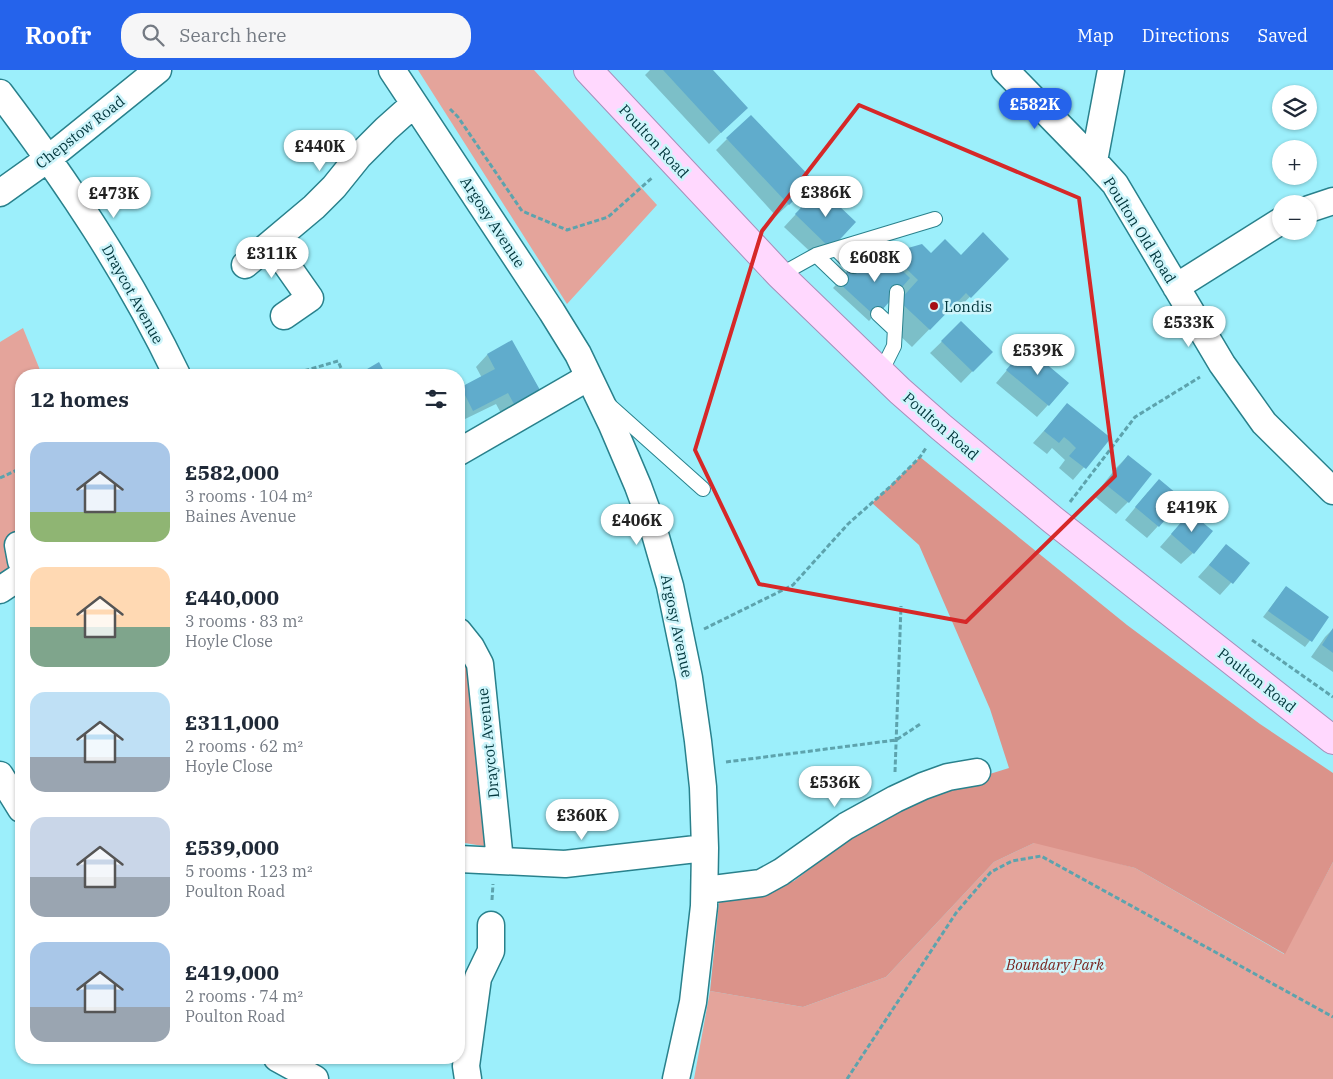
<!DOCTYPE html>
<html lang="en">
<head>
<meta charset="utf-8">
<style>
  :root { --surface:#fff; --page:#f6f6f7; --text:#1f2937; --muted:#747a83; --accent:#2563eb }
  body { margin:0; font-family:"IBM Plex Serif",serif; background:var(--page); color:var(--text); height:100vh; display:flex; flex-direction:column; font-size:19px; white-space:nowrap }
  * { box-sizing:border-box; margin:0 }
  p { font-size:16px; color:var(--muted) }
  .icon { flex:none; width:28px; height:28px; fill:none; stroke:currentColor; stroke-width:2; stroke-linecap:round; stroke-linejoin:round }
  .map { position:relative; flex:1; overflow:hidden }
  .panel { position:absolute; left:15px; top:299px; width:450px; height:695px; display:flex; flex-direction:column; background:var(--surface); border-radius:20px; box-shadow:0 1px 4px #0004 }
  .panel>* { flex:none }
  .controls { position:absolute; left:1272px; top:15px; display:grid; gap:10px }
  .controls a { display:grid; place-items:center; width:45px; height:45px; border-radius:50%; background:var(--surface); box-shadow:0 1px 4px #0004; font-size:25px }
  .price { position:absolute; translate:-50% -42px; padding:0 11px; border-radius:18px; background:#fff; color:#222; font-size:16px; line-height:32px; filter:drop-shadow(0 1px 2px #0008) }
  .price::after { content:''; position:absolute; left:50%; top:30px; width:15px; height:11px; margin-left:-8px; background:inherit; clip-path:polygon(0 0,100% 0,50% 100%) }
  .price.on { background:var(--accent); color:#fff }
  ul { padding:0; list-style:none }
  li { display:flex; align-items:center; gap:15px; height:125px; padding:0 15px }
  li span { display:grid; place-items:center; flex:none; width:140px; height:100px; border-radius:15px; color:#555 }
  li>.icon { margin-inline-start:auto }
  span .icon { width:60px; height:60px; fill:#fffc; stroke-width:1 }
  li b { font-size:21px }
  h2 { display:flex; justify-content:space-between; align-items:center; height:60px; padding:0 15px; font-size:21px }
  header { display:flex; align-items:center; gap:30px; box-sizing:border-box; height:70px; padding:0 25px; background:var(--accent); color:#fff }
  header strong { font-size:24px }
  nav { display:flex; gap:28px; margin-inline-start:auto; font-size:18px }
  .search { width:350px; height:45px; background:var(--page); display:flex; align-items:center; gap:12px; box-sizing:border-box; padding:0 18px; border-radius:20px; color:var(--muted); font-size:19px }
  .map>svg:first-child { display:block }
</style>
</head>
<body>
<header>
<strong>Roofr</strong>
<div class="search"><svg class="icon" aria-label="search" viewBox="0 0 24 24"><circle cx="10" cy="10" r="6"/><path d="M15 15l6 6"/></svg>Search here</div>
<nav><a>Map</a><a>Directions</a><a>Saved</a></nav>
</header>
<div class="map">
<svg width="1333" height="1009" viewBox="0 0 1333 1009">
  <rect width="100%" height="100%" fill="#9ceffb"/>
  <path fill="#e4a49b" d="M418,0h116l123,135 -90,99z
    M23,258l19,47h-21v190l-21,10v-233z
    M459,575l13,19 17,183 -30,-5z
    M1038,771l97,27 149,86 49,-92v217h-639l16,-88 93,16 83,-30 108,-115z"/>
  <path fill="#db938a" d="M920,387l207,168 133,99 73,49v89l-48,92 -150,-86 -101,-25 -40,19 -108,115 -83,30 -93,-16 9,-89 38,-9 37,-12 62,-48 92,-46 61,-19 -19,-59 -71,-164 -47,-42z"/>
  <path fill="#0003" d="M650,0h61l24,49 -26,25 -64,-69z
    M727,69l74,54 -25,23 -60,-66z
    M808,131l46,21 -36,37 -34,-32z
    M902,181l29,3 76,5 -54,55 -5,-4 -36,37 -30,-28 19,-20 -6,-6 -26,28 -36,-33 14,-15 44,-12z
    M961,253l30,29 -30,31 -31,-30z
    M512,272l27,47 -12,12 -25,14 -6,-11 -35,17 -2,-3v-27l23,-13 -6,-11 11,-12z
    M1026,278l42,35 -31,34 -41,-34z
    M1067,335l42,33 -36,42 -14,-12 6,-8 -13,-12 -5,6 -14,-11z
    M1128,386v46l-12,12 -22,-18 22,-28z
    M1148,422l10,34 -11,12 -22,-18z
    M1190,443l3,40 -12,11 -21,-17z
    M1226,476l22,18 -28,31 -22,-18z
    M1286,517l42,30 -23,30 -42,-30z
    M1333,559v43l-22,-15 14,-20z"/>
  <path fill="#60accc" d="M663,0h50l35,38 -27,25z
    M751,45l63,66 -25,24 -63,-67z
    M820,118l36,34 -25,27 -36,-35z
    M983,162l26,27 -38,39 -5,-5 -36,37 -31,-29 19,-21 -24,-23 7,-7 21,-6 9,9 14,-14 16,16z
    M888,187l22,21 -34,39 -38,-35 14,-16z
    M961,251l32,31 -20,20 -32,-31z
    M512,270l28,50 -26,14 -6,-11 -35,18 -12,-24 34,-18 -8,-15z
    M1026,277l43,36 -20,23 -43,-36z
    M379,292l7,13h-29z
    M1067,333l44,35 -25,31 -17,-13 7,-8 -7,-7 -5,-4 -5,6 -15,-12z
    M1128,385l24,19 -23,29 -24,-19z
    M1159,409l24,20 -24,28 -24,-20z
    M1190,442l23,19 -19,23 -23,-20z
    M1226,474l24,19 -17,21 -24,-19z
    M1286,516l43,31 -17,25 -44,-31z
    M1333,558v25l-11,-8z"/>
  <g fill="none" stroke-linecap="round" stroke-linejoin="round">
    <defs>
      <path id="lane" d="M858,173l17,17
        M837,180l16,16
        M816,185l25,24
        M780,205l36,-20 119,-36
        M878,244l17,16
        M881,302l13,-26 3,-54
        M609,335l94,84"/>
      <path id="street" d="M392,0l160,242 26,42 34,71 26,61 15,41 17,59 19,92 9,63 5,46 2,61 -1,58 -11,96 -17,77
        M1005,0l89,91 21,23 107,180 42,59 69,68
        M0,23c68,90 128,180 177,282
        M1094,91l17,-91
        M0,123l49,-35 109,-88
        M1309,139l24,-8
        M272,174l38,54 -26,18
        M245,195l69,-58 20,-20 25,-31 27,-27 28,-25
        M1176,217l105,-66
        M459,382l130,-75
        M18,475l3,16
        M0,520l21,-14
        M459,562l12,15 9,17 20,197
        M0,705l21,34
        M459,789l106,5 140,-16
        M705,820l56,-7 20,-11 65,-46 49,-27 28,-13 25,-9 29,-5
        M277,988l38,21
        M468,1009l-2,-13 12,-88 13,-27v-26"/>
      <path id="primary" d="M588,0l192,205 120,116 41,36 112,93 280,220"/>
    </defs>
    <use href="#lane" stroke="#29818c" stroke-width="16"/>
    <use href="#street" stroke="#29818c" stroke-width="29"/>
    <use href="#primary" stroke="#a68eb9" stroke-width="30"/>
    <path stroke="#5da3ad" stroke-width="3" stroke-dasharray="5 2.5" stroke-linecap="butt" d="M450,39l8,8 64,94 45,19 41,-13 45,-40
      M290,305l48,-14 6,14
      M0,408l21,-10
      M1070,432l65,-85 65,-40
      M704,559l89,-44 55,-61 44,-39 28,-28 6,-9
      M1252,570l81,57
      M726,692l170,-22 26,-17
      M895,702l6,-166
      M492,830l1,-16
      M847,1009l109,-166 35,-41 21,-11 29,-5 292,161"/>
    <use href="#lane" stroke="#fff" stroke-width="14"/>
    <use href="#street" stroke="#fff" stroke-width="26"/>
    <use href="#primary" stroke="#ffd8fe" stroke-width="28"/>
  </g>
  <path fill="none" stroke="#d62828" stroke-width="4" stroke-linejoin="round" d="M859,35l220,93 36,278 -149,146 -207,-38 -64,-134 67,-219z"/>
  <circle fill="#a61015" stroke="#cef5fb" stroke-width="2" cx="934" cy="236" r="5"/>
  <g text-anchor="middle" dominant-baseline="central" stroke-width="5" stroke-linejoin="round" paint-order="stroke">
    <g font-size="15" fill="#01363c" stroke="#cef5fb">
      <text transform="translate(80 62) rotate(-38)">Chepstow Road</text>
      <text transform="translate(654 71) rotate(47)">Poulton Road</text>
      <text transform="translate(493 152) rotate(57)">Argosy Avenue</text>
      <text transform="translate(1140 160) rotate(58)">Poulton Old Road</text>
      <text transform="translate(133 224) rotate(61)">Draycot Avenue</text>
      <text transform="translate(941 356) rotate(41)">Poulton Road</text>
      <text transform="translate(677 556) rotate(78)">Argosy Avenue</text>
      <text transform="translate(1257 610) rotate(38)">Poulton Road</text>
      <text transform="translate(488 673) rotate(-96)">Draycot Avenue</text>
    </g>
    <g font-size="15" fill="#01363c" stroke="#cef5fb" text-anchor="start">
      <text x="944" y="236">Londis</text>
    </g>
    <g font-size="15" font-style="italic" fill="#7a2520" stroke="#cef5fb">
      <text x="1055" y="894">Boundary Park</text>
    </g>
  </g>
</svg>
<div class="controls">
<a><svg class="icon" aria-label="layers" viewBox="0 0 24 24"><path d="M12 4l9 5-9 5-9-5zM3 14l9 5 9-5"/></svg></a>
<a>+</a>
<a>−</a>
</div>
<b class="price on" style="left:1035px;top:60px">£582K</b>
<b class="price" style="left:320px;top:102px">£440K</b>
<b class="price" style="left:826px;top:148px">£386K</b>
<b class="price" style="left:114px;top:149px">£473K</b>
<b class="price" style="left:272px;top:209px">£311K</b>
<b class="price" style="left:875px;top:213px">£608K</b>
<b class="price" style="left:1189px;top:278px">£533K</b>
<b class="price" style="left:1038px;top:306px">£539K</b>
<b class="price" style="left:1192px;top:463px">£419K</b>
<b class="price" style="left:637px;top:476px">£406K</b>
<b class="price" style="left:835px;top:738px">£536K</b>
<b class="price" style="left:582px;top:771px">£360K</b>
<section class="panel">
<h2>12 homes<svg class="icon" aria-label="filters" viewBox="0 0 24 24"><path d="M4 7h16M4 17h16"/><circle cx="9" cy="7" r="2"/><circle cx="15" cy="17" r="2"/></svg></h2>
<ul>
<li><span style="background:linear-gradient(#a9c7e8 70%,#8fb573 0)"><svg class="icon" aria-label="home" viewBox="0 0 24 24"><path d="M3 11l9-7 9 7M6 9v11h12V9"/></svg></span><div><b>£582,000</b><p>3 rooms · 104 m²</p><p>Baines Avenue</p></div></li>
<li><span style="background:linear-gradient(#ffd9b3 60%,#7fa58c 0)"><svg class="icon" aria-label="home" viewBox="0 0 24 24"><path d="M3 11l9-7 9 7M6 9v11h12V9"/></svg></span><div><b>£440,000</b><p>3 rooms · 83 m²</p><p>Hoyle Close</p></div></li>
<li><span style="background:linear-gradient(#bfe0f5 65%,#9aa5b1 0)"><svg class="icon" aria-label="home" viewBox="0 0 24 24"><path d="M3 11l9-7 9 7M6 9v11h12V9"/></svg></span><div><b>£311,000</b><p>2 rooms · 62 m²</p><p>Hoyle Close</p></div></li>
<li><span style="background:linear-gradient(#c9d6e8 60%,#9aa5b1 0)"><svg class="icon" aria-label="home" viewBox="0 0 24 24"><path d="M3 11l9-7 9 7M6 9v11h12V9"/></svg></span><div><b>£539,000</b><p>5 rooms · 123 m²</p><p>Poulton Road</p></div></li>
<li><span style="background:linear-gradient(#a9c7e8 65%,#9aa5b1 0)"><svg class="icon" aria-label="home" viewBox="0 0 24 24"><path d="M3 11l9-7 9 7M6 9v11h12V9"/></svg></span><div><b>£419,000</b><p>2 rooms · 74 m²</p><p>Poulton Road</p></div></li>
</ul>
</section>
</div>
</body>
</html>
